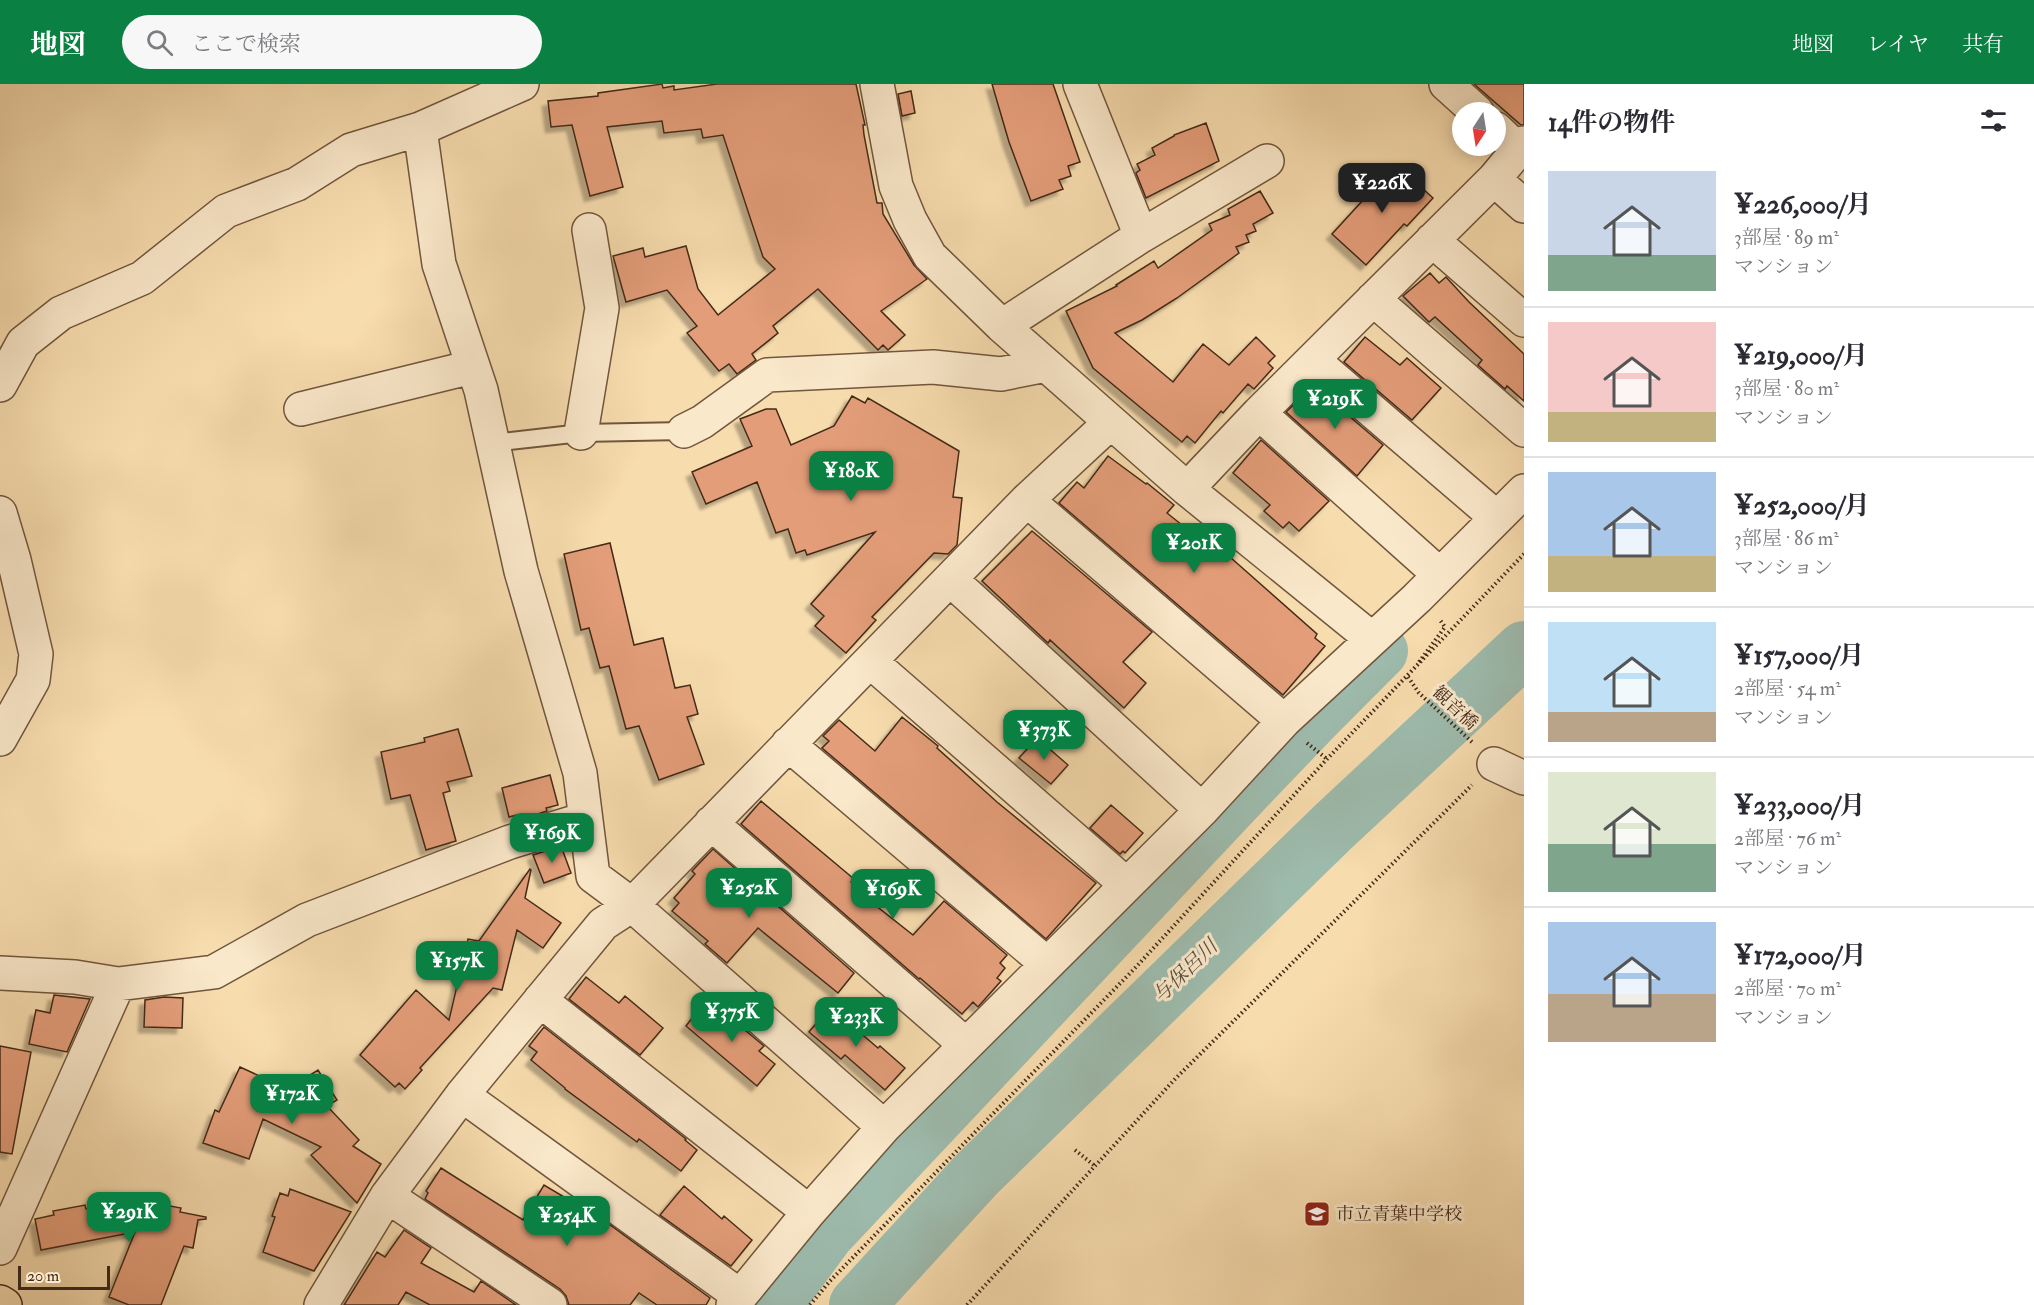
<!DOCTYPE html>
<html lang="ja">
<head>
<meta charset="utf-8">
<style>
  :root { --surface:#fff; --page:#f7f7f7; --text:#2b2b33; --muted:#7c7c81; --line:#e1e1e2; --accent:#0b8043 }
  body { margin:0; font-family:"IM FELL Double Pica","Noto Serif JP",serif; background:var(--page); color:var(--text); height:100vh; display:flex; flex-direction:column; font-size:22px; white-space:nowrap }
  * { box-sizing:border-box; margin:0 }
  p { font-size:20px; color:var(--muted) }
  .icon { flex:none; width:33px; height:33px; fill:none; stroke:currentColor; stroke-width:2; stroke-linecap:round; stroke-linejoin:round }
  .map { position:relative; flex:1; overflow:hidden }
  .side { display:flex; flex-direction:column; background:var(--surface); width:510px }
  .side>* { flex:none }
  .needle { width:39px; rotate:192deg }
  .controls { position:absolute; left:1452px; top:18px; display:grid; gap:12px }
  .controls a { display:grid; place-items:center; width:54px; height:54px; border-radius:50%; background:var(--surface); box-shadow:0 3px 15px #0003; font-size:30px }
  .scale { position:absolute; left:18px; bottom:15px; width:92px; box-sizing:border-box; padding-left:6px; border:3px solid #442a18; border-top:0; font-size:16px; line-height:21px; white-space:nowrap; color:#442a18; -webkit-text-stroke:4px #fae8ca; paint-order:stroke }
  .price { position:absolute; translate:-50% -51px; padding:0 14px; border-radius:12px; background:var(--accent); color:#fff; font-size:20px; line-height:39px; filter:drop-shadow(0 2px 3px #0008) }
  .price::after { content:''; position:absolute; left:50%; top:36px; width:18px; height:14px; margin-left:-9px; background:inherit; clip-path:polygon(0 0,100% 0,50% 100%) }
  .price.selected { background:#222; color:#fff }
  ul { padding:0; list-style:none }
  li { display:flex; align-items:center; gap:18px; height:150px; padding:0 24px }
  li+li { border-top:2px solid var(--line) }
  li span { display:grid; place-items:center; flex:none; width:168px; height:120px; border-radius:0px; color:#555 }
  li>.icon { margin-inline-start:auto }
  span .icon { width:72px; height:72px; fill:#fffc; stroke-width:1 }
  li b { font-size:26px }
  h2 { display:flex; justify-content:space-between; align-items:center; height:72px; padding:0 24px; font-size:26px }
  header { display:flex; align-items:center; gap:36px; box-sizing:border-box; height:84px; padding:0 30px; background:var(--accent); color:#fff }
  header strong { font-size:28px }
  nav { display:flex; gap:33px; margin-inline-start:auto; font-size:21px }
  .search { width:420px; height:54px; background:var(--page); display:flex; align-items:center; gap:15px; box-sizing:border-box; padding:0 21px; border-radius:33px; color:var(--muted); font-size:22px }
  main { display:flex; flex:1; min-height:0 }
  .map>svg:first-child { display:block }
</style>
</head>
<body>
<header>
<strong>地図</strong>
<div class="search"><svg class="icon" aria-label="search" viewBox="0 0 24 24"><circle cx="10" cy="10" r="6"/><path d="M15 15l6 6"/></svg>ここで検索</div>
<nav><a>地図</a><a>レイヤ</a><a>共有</a></nav>
</header>
<main>
<div class="map">
<svg width="1524" height="1221" viewBox="0 0 1524 1221">
  <defs>
    <filter id="shadow"><feDropShadow dx="-5.5" dy="5.5" stdDeviation="1.5" flood-color="#0004"/></filter>
  </defs>
  <rect width="100%" height="100%" fill="#f7dcae"/>
  <filter id="stains"><feTurbulence type="fractalNoise" baseFrequency=".00333" numOctaves="4"/><feColorMatrix values="0 0 0 0 .2 0 0 0 0 .09 0 0 0 0 .02 0 0 0 .5 -.17"/></filter>
  <radialGradient id="worn" r=".72"><stop offset=".6" stop-color="#630" stop-opacity="0"/><stop offset="1" stop-color="#630" stop-opacity=".3"/></radialGradient>
  <g fill="none" stroke-linecap="round" stroke-linejoin="round">
    <path stroke="#9dbbad" stroke-width="56" d="M774,1221l53,-72 420,-446 71,-74 62,-62
      M857,1221l119,-130 356,-347 192,-179"/>
  </g>
  <path fill="#e39d79" stroke="#442a18" stroke-width="1.5" filter="url(#shadow)" d="M662,0l1,4 11,-2v4l43,-6h139l9,41h-2l1,10 13,68h5l1,11 31,51 13,14 -46,32 24,24 -17,15 -5,-5 -5,5 -60,-61 -45,37 5,7 -26,21 4,6 -19,14 -8,-10 -10,7 -32,-38 10,-7 -30,-36 -41,12 -13,-46 30,-8 2,9 41,-11 12,43 20,26 57,-46 -12,-12 -40,-122 -20,3 -2,-9 -37,4 -2,-12 -55,6 16,60 -33,9 -18,-71 -21,2 -3,-26 50,-5v-3z
    M992,0h61l27,78 -12,4 3,10 -12,4 4,9 -32,12 -22,-59z
    M1474,0h50v41h-3z
    M911,7l4,22 -13,3 -4,-22z
    M1206,39l13,38 -73,37 -10,-25 4,-3 -3,-6 18,-9 -3,-7 22,-12v-1z
    M1396,80l37,34 -26,28 -3,-2 -38,41 -34,-31z
    M1260,107l13,22 -20,11 3,7 -10,4 3,7 -13,5 3,6 -62,45 -35,22 -27,13 58,49 30,-38 26,21 27,-28 19,19 -7,7 5,5 -19,21 -6,-5 -25,29 -2,-2 -26,32 -8,-7 -5,6 -89,-74 -27,-57 51,-25 -1,-1 38,-24 4,7 54,-38 -3,-6 21,-9 -2,-6z
    M1430,189l9,10 7,-6 23,25 55,52v47l-17,-15 -2,3 -26,-23 -1,-1 4,-5 -47,-43 -6,5 -26,-26z
    M1365,253l35,28 7,-7 34,30 -29,32 -68,-58z
    M1315,303l68,58 -26,31 -71,-64 18,-17 2,2z
    M852,312l13,7 3,-5 91,53 -6,46 9,1 -5,47 -9,9 -14,-1 -62,64 4,3 -30,33 -31,-27 9,-10 -13,-12 64,-72 -68,23 -2,-5 -9,3 -8,-24 -12,4 -19,-51 -51,22 -14,-32 60,-26 -12,-27 26,-10h10l15,36 43,-19z
    M1261,356l68,61 -30,30 -10,-9 -6,6 -19,-17 6,-6 -37,-32z
    M1108,372l38,28 1,-1 27,22 -7,8 60,48 3,-4 87,77 -2,4 10,8 -42,49 -224,-192 18,-21 7,6z
    M1032,447l120,101 -29,30 23,21 -22,25 -74,-68 -2,3 -66,-62z
    M610,459l24,102 29,-7 12,50 15,-3 8,29 -11,3 17,47 -45,16 -20,-54 -13,3 -17,-63 -9,2 -11,-40 -8,2 -17,-76z
    M902,633l36,29 -1,2 60,54 99,81 -50,56 -224,-191 7,-7 -6,-5 16,-16 36,31z
    M458,645l14,47 -25,6 3,9 -7,2 13,48 -30,9 -16,-55 -19,4 -10,-47 44,-10 -1,-4z
    M1037,654l31,27 -17,19 -32,-26z
    M550,691l8,30 -12,3 1,3 -28,9 -2,-5 -8,2 -7,-29z
    M761,717l93,78 -3,3 15,13 -1,2 48,38 31,-34 63,54 -7,8 5,5 -8,10 4,3 -23,26 -5,-5 -11,12 -42,-36 -1,1 -178,-155z
    M1111,721l32,28 -18,20 -2,-2 -3,3 -30,-26z
    M561,762l10,27 -27,10 -11,-28z
    M713,765l141,124 -16,20 -80,-65 -31,35 -22,-19 3,-3 -36,-30 7,-8 -5,-5 21,-24 -3,-3z
    M530,785l1,1 -6,28 36,25 -18,25 -26,-18 -15,60 -9,-2 -73,80 2,2 -17,19 -6,-6 -4,4 -35,-32 56,-65 33,30 19,-81 11,2z
    M586,893l33,26 6,-7 38,32 -23,27 -71,-56z
    M54,911l36,4 -23,53 -38,-8 7,-34 14,3z
    M164,913l19,1 -1,30 -38,-1 1,-27z
    M715,921l49,41 -5,5 16,13 -18,22 -71,-60 15,-19 7,7z
    M830,923l48,41 2,-2 25,22 -20,22 -40,-35 -4,4 -32,-27z
    M544,943l142,112 -1,1 12,10 -16,21 -42,-32 -2,3 -72,-53v-1l-34,-28 6,-8 -8,-6z
    M0,962l31,6 -19,102 -12,-2z
    M240,983l48,22 30,-19 19,30 -10,6 32,34 -6,6 28,18 -24,39 -46,-48 10,-8 -58,-28 -14,40 -46,-16 12,-33 4,2z
    M441,1084l82,52 21,-35 62,37 104,76 -4,7h-49l-18,-12 -9,12h-61l-3,-9 -6,-7 -135,-90 3,-6 -2,-2z
    M684,1102l38,33 2,-3 28,24 -21,26 -71,-51z
    M290,1105l61,23 -37,59 -51,-19 12,-35 -3,-1 8,-23 8,3z
    M123,1118l25,4 1,-4 32,6 -1,4 26,5v2l-8,1 -5,28 -9,-2 -23,59h-32l-20,-8 26,-65 -94,18 -6,-31 19,-4 -1,-4 32,-6 1,4z
    M404,1146l27,18 -10,15 53,29 7,-11 35,24h-86l-24,-13 -8,13h-54l33,-53 8,5z"/>
  <g fill="none" stroke-linecap="round" stroke-linejoin="round">
    <defs>
      <path id="service" d="M493,359l88,-10 103,-2"/>
      <path id="minor" d="M877,0l19,102 14,34 20,36 72,70 185,163 185,150
        M1080,0l61,152
        M1446,0l31,28
        M420,45l19,135 42,126 40,181 59,202 13,103 39,29 252,222
        M1496,45l21,20
        M1494,95l30,27
        M1432,156l92,80
        M1373,215l151,131
        M1002,242l139,-90 126,-75
        M1314,277l183,157
        M0,301l23,-42 38,-30 81,-35 84,-67 71,-27 54,-34 69,-21 102,-45
        M301,325l171,-42
        M1259,329l181,162
        M684,347l18,-9 65,-47 166,-8 68,7 45,-9
        M581,349l21,-125 -13,-78
        M1187,405l72,-76 235,-234 30,-36
        M1027,416l257,221
        M0,429l14,47 22,94 -3,26 -33,59
        M950,495l252,231
        M871,578l256,223
        M788,660l258,219
        M1494,680l30,14
        M711,739l255,222
        M0,889l75,4 43,7 96,-12 93,-52 203,-78 75,-23
        M540,916l269,212
        M462,1011l278,201
        M387,1112l163,109
        M0,1164l118,-264
        M321,1221l66,-109 75,-101 141,-171 29,-19 395,-405 84,-78
        M733,1221l76,-93 75,-85 318,-317 82,-89 133,-123 107,-107"/>
      <path id="primary" d="M0,1218l5,3"/>
    </defs>
    <use href="#service" stroke="#71563e" stroke-width="20"/>
    <use href="#minor" stroke="#71563e" stroke-width="36"/>
    <use href="#primary" stroke="#442a18" stroke-width="36"/>
    <path stroke="#442a18" stroke-width="4" stroke-dasharray="1.5 3" stroke-linecap="butt" d="M1419,578l26,-35 -5,-7
      M1408,593l11,16 53,49
      M1307,659l20,16
      M1075,1066l20,16
      M810,1221l20,-24 306,-314 191,-208 197,-205
      M967,1221l209,-227 296,-293"/>
    <use href="#service" stroke="#fae8ca" stroke-width="16"/>
    <use href="#minor" stroke="#fae8ca" stroke-width="33"/>
    <use href="#primary" stroke="#f7dcae" stroke-width="33"/>
  </g>
  <defs>
    <symbol id="school-square" viewBox="-11 -11 22 22"><rect x="-9" y="-9" width="18" height="18" rx="4" fill="#8f2418" stroke="#fae8ca"/><path d="M0-5L7-2L0 1L-7-2ZM-4 1L0 2.5L4 1V4Q0 6-4 4Z" fill="#fff"/></symbol>
  </defs>
  <g fill-rule="evenodd">
    <use href="#school-square" x="1302" y="1115" width="30" height="30"/>
  </g>
  <g text-anchor="middle" dominant-baseline="central" stroke-width="6" stroke-linejoin="round" paint-order="stroke">
    <g font-size="18" fill="#442a18" stroke="#fae8ca">
      <text transform="translate(1455 624) rotate(43)">観音橋</text>
    </g>
    <g font-size="18" fill="#442a18" stroke="#fae8ca" text-anchor="start">
      <text x="1336" y="1130">市立青葉中学校</text>
    </g>
    <g font-size="20" font-style="italic" fill="#5a4e3d" stroke="#fae8ca">
      <text transform="translate(1185 887) rotate(-44)">与保呂川</text>
    </g>
  </g>
  <rect width="100%" height="100%" filter="url(#stains)"/>
  <rect width="100%" height="100%" fill="url(#worn)"/>
</svg>
<div class="controls">
<a><svg class="needle" viewBox="-14 -14 28 28"><path d="M0-13l5 13h-10z" fill="#e53935"/><path d="M0 13l5-13h-10z" fill="#7c7c81"/></svg></a>
</div>
<div class="scale">20 m</div>
<b class="price selected" style="left:1382px;top:130px">¥226K</b>
<b class="price" style="left:1335px;top:346px">¥219K</b>
<b class="price" style="left:851px;top:418px">¥180K</b>
<b class="price" style="left:1194px;top:490px">¥201K</b>
<b class="price" style="left:1044px;top:677px">¥373K</b>
<b class="price" style="left:552px;top:780px">¥169K</b>
<b class="price" style="left:749px;top:835px">¥252K</b>
<b class="price" style="left:893px;top:836px">¥169K</b>
<b class="price" style="left:457px;top:908px">¥157K</b>
<b class="price" style="left:732px;top:959px">¥375K</b>
<b class="price" style="left:856px;top:964px">¥233K</b>
<b class="price" style="left:292px;top:1041px">¥172K</b>
<b class="price" style="left:129px;top:1159px">¥291K</b>
<b class="price" style="left:567px;top:1163px">¥254K</b>
</div>
<section class="side">
<h2>14件の物件<svg class="icon" aria-label="filters" viewBox="0 0 24 24"><path d="M4 7h16M4 17h16"/><circle cx="9" cy="7" r="2"/><circle cx="15" cy="17" r="2"/></svg></h2>
<ul>
<li><span style="background:linear-gradient(#c9d6e8 70%,#7fa58c 0)"><svg class="icon" aria-label="home" viewBox="0 0 24 24"><path d="M3 11l9-7 9 7M6 9v11h12V9"/></svg></span><div><b>¥226,000/月</b><p>3部屋 · 89 m²</p><p>マンション</p></div></li>
<li><span style="background:linear-gradient(#f6c9c9 75%,#c2b280 0)"><svg class="icon" aria-label="home" viewBox="0 0 24 24"><path d="M3 11l9-7 9 7M6 9v11h12V9"/></svg></span><div><b>¥219,000/月</b><p>3部屋 · 80 m²</p><p>マンション</p></div></li>
<li><span style="background:linear-gradient(#a9c7e8 70%,#c2b280 0)"><svg class="icon" aria-label="home" viewBox="0 0 24 24"><path d="M3 11l9-7 9 7M6 9v11h12V9"/></svg></span><div><b>¥252,000/月</b><p>3部屋 · 86 m²</p><p>マンション</p></div></li>
<li><span style="background:linear-gradient(#bfe0f5 75%,#b9a48a 0)"><svg class="icon" aria-label="home" viewBox="0 0 24 24"><path d="M3 11l9-7 9 7M6 9v11h12V9"/></svg></span><div><b>¥157,000/月</b><p>2部屋 · 54 m²</p><p>マンション</p></div></li>
<li><span style="background:linear-gradient(#dfe7d0 60%,#7fa58c 0)"><svg class="icon" aria-label="home" viewBox="0 0 24 24"><path d="M3 11l9-7 9 7M6 9v11h12V9"/></svg></span><div><b>¥233,000/月</b><p>2部屋 · 76 m²</p><p>マンション</p></div></li>
<li><span style="background:linear-gradient(#a9c7e8 60%,#b9a48a 0)"><svg class="icon" aria-label="home" viewBox="0 0 24 24"><path d="M3 11l9-7 9 7M6 9v11h12V9"/></svg></span><div><b>¥172,000/月</b><p>2部屋 · 70 m²</p><p>マンション</p></div></li>
</ul>
</section>
</main>
</body>
</html>
